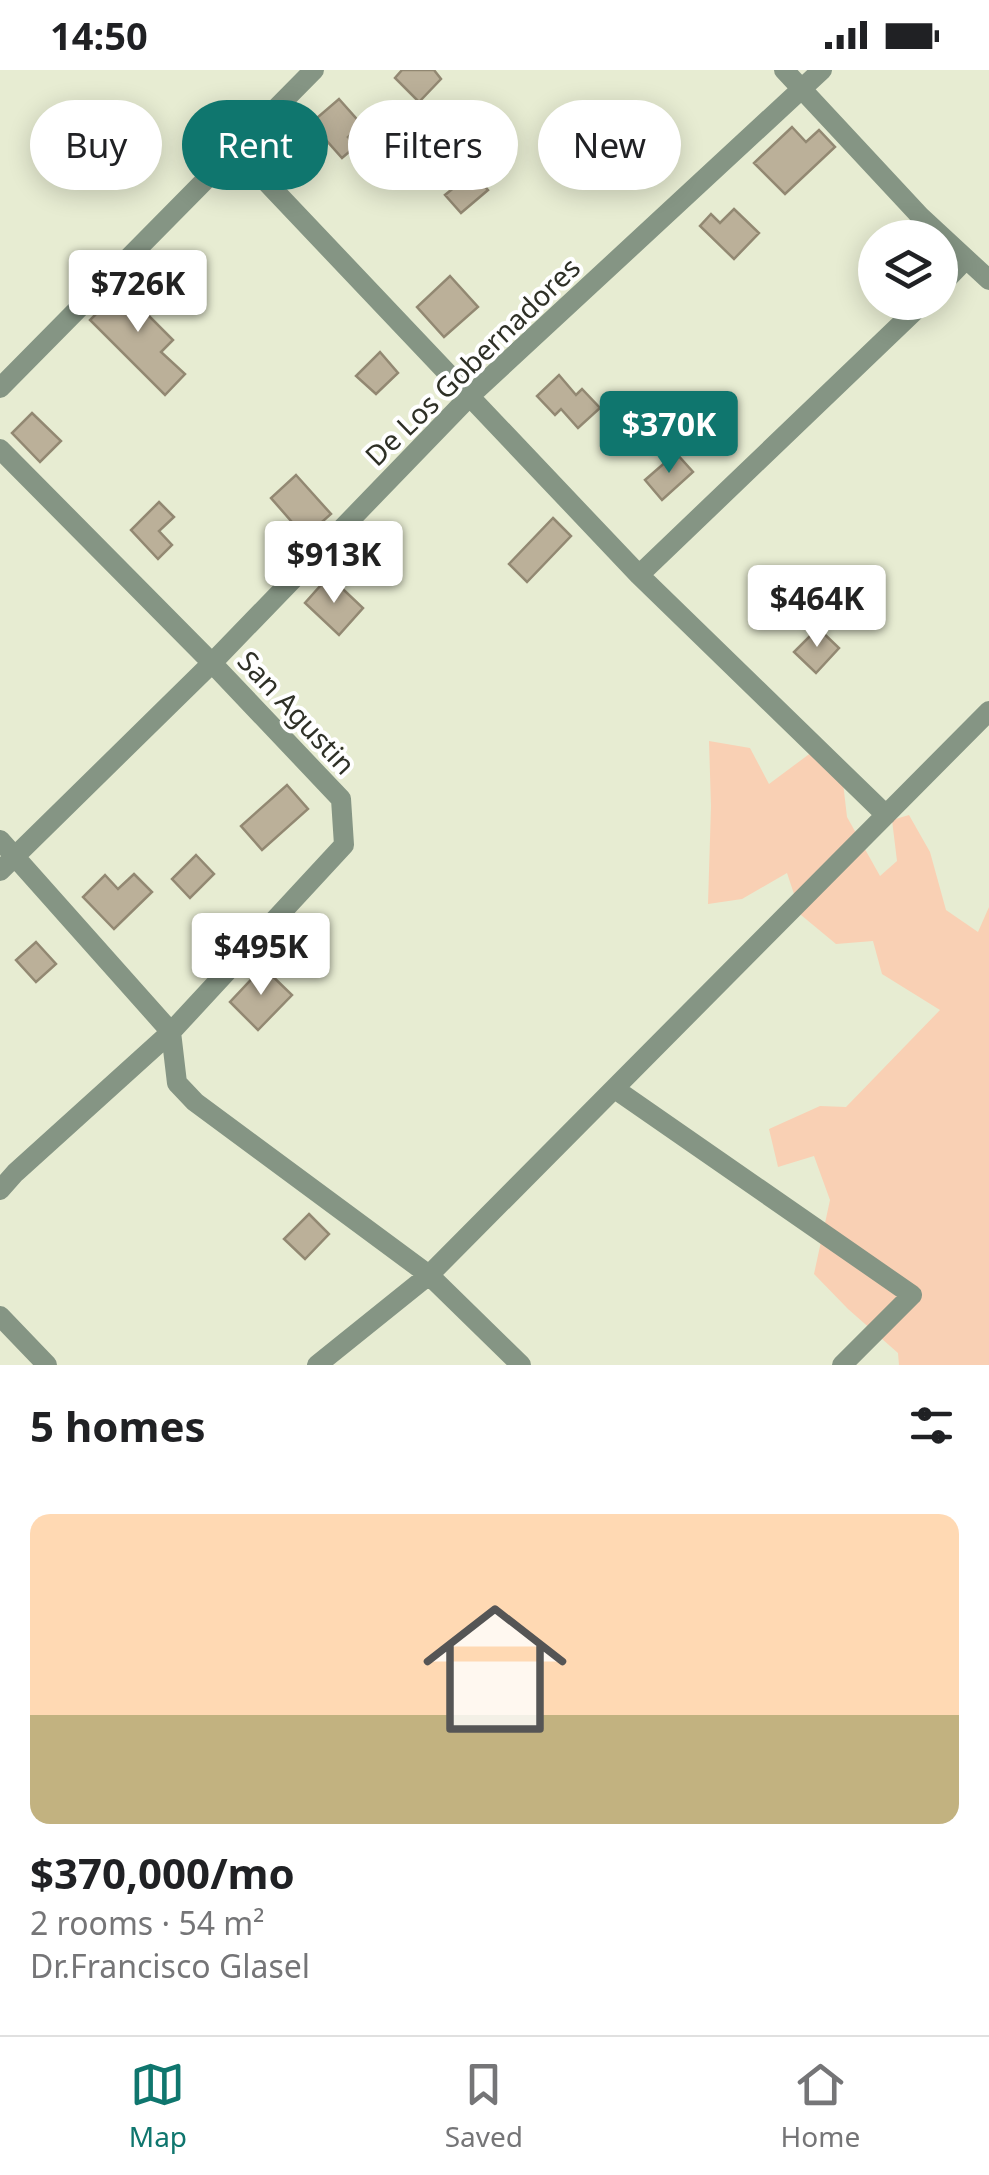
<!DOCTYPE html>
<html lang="en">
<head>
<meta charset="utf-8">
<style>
  :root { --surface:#fff; --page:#f2f2f2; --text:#202124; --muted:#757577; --line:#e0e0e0; --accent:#0f766e }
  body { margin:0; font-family:"Noto Sans",sans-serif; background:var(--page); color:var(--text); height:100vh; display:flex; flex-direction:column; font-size:38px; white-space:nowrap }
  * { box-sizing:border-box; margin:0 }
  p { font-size:32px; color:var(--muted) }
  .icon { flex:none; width:55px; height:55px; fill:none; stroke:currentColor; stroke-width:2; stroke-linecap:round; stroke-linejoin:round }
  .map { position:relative; height:1295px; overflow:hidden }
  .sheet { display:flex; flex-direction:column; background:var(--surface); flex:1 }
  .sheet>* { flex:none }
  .top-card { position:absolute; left:30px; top:30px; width:930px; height:90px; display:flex; gap:20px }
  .fabs { position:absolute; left:858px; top:150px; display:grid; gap:20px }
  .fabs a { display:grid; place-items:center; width:100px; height:100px; border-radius:50%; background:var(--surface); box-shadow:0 5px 25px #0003; font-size:50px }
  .price { position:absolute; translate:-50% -85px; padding:0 22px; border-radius:10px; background:#fff; color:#222; font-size:32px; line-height:65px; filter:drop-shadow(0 2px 5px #0008) }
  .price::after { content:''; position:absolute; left:50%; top:60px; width:30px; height:22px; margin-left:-15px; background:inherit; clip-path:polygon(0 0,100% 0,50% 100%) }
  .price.on { background:var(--accent); color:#fff }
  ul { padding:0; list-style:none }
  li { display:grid; align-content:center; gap:20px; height:530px; padding:0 30px }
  li span { display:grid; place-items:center; height:310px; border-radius:20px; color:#555 }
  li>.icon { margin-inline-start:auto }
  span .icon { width:180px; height:180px; fill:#fffc; stroke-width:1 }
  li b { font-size:42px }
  h2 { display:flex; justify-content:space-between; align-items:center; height:120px; padding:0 30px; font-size:42px }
  .chip { padding:0 35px; border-radius:45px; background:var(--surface); box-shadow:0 5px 25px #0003; font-size:35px; line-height:90px }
  .chip.on { background:var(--accent); color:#fff }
  .status { display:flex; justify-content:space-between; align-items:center; height:70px; padding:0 50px; background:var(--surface); direction:ltr }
  .status svg { height:28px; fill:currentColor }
  .dock { display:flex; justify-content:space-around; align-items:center; height:140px; border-top:2px solid var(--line); background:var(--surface); font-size:28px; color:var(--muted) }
  .dock a { display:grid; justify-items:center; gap:5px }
  .dock .on { color:var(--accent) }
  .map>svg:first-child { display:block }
</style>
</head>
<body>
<div class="status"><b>14:50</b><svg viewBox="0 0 49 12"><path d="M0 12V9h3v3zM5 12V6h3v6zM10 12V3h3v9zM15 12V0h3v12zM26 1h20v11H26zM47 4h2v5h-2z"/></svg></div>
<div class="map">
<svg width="989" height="1295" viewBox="0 0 989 1295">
  <rect width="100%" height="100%" fill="#e7ecd2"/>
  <path fill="#f9d0b4" d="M709,671l41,7 19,36 43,-32 30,22 5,43 33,59 17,-15 -5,-41 17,-5 21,37 16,58 32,22 11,-25v458h-90l-1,-12 -50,-44 -34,-35 16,-74 -16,-44 -36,11 -9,-38 51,-23 26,1 94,-97 -58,-36 -9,-33 -37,3 -35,-29 -14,-42 -45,26 -34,5 3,-98z"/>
  <path fill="#bbb099" stroke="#928872" stroke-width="2.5" d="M402,0h32l7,9 -22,23 -24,-24z
    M339,29l23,26 -14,12 8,9 -14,12 -31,-35z
    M792,57l14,15 13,-12 16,17 -50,47 -31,-31z
    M473,102l15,18 -27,23 -16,-18z
    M734,139l25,24 -25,26 -34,-33 11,-12 9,9z
    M135,205l17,17 -13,14 34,34 -12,12 24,22 -20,21 -75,-75z
    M450,206l28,31 -34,30 -27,-30z
    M380,282l18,21 -22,21 -20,-18z
    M559,305l17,20 6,-6 18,19 -22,20 -17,-19 -6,6 -18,-19z
    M32,343l29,28 -21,21 -28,-29z
    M676,383l17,19 -31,28 -17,-20z
    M296,405l35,39 -26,23 -34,-39z
    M159,432l15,15 -15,14 13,14 -14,14 -27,-29z
    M553,448l18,18 -44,46 -18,-18z
    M329,506l34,32 -24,27 -34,-32z
    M818,558l21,20 -23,25 -22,-21z
    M287,715l21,24 -46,41 -21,-24z
    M196,785l18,19 -24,24 -18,-19z
    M134,804l18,18 -38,37 -31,-32 22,-22 13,14z
    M36,872l20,22 -20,18 -20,-22z
    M263,897l29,28 -34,35 -28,-28z
    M309,1144l20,20 -24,25 -21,-20z"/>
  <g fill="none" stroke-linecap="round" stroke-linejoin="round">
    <path stroke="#859584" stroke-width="20" d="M784,0l136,146 69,64
      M235,79l404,426 247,240
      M940,216l26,-27
      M0,318l314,-318
      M0,379l212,214 129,136 3,46 -173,187 -156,141 -15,17
      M639,505l285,-273
      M0,770l171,192
      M0,801l212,-208 259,-268 351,-325
      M171,962l6,51 18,19 234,173 92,90
      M615,1019l297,206 -70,70
      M0,1246l47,49
      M317,1295l112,-90 560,-564"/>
  </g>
  <g text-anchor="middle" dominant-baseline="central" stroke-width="8" stroke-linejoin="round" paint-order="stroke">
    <g font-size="28" fill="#2e3026" stroke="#fff">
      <text transform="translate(472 291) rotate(-44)">De Los Gobernadores</text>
      <text transform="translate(297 642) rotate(47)">San Agustin</text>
    </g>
  </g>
</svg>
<div class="fabs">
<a><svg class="icon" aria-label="layers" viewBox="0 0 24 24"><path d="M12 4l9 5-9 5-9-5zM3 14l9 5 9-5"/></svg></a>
</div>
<b class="price" style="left:138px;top:265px">$726K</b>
<b class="price on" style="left:669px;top:406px">$370K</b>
<b class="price" style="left:334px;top:536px">$913K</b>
<b class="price" style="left:817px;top:580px">$464K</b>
<b class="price" style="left:261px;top:928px">$495K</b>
<div class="top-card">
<a class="chip">Buy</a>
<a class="chip on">Rent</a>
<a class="chip">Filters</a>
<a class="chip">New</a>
</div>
</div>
<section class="sheet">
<h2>5 homes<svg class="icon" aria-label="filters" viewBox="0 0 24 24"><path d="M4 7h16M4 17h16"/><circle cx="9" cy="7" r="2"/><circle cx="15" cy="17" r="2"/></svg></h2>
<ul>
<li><span style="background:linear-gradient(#ffd9b3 65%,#c2b280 0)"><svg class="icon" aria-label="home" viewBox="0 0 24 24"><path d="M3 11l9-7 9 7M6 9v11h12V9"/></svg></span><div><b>$370,000/mo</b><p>2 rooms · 54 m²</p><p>Dr.Francisco Glasel</p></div></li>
</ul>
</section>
<nav class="dock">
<a class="on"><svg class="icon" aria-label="map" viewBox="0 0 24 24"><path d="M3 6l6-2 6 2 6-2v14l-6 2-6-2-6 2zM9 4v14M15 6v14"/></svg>Map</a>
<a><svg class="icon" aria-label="saved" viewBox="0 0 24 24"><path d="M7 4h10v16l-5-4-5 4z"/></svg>Saved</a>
<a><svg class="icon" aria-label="home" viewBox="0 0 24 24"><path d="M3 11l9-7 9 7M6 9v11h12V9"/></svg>Home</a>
</nav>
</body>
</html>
